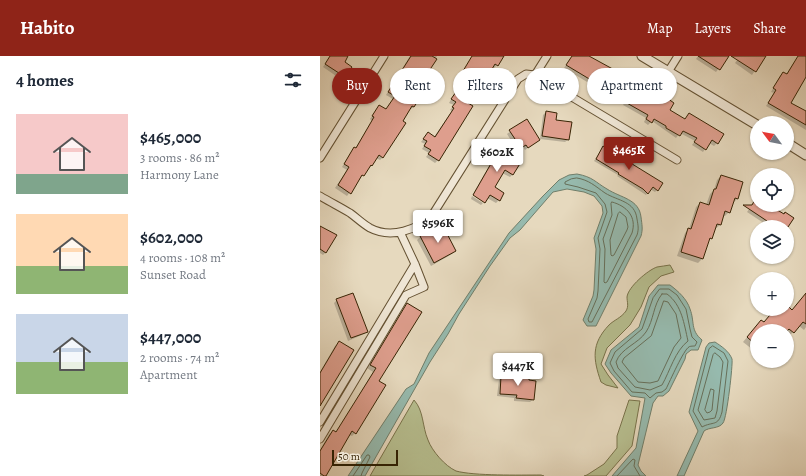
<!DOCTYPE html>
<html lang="en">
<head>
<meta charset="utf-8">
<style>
  :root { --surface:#fff; --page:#f6f6f7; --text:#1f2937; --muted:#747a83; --accent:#8f2418 }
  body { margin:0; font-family:Alegreya,serif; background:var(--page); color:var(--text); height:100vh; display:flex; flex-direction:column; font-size:15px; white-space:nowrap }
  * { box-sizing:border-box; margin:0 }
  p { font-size:13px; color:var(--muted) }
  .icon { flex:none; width:22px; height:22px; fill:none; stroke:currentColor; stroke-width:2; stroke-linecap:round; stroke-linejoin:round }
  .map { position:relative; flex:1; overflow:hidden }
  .details { display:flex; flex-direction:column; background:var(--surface); width:320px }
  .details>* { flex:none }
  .banner { position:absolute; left:12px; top:12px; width:380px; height:36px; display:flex; gap:8px }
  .needle { width:26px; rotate:302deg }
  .buttons { position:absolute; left:430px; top:60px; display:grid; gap:8px }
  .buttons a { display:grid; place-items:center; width:44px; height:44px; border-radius:50%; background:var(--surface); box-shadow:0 1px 3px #0004; font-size:20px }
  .scale { position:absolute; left:12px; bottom:10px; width:66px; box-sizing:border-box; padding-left:4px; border:2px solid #382404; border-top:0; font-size:11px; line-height:14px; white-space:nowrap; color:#382404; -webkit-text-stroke:3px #efe6d5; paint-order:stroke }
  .price { position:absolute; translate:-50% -34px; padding:0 9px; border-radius:4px; background:#fff; color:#222; font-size:13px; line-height:26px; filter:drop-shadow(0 1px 2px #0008) }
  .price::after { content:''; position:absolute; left:50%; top:24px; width:12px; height:9px; margin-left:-6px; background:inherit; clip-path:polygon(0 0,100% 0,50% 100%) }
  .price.current { background:var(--accent); color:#fff }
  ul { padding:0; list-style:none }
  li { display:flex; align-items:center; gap:12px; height:100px; padding:0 16px }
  li span { display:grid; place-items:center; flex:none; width:112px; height:80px; border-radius:0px; color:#555 }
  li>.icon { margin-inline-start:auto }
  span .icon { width:48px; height:48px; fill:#fffc; stroke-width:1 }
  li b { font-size:17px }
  h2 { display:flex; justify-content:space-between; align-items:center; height:48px; padding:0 16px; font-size:17px }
  .tag { padding:0 14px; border-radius:18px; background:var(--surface); box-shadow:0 1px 3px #0004; font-size:14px; line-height:36px }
  .tag.current { background:var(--accent); color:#fff }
  header { display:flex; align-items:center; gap:24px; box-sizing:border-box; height:56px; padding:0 20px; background:var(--accent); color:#fff }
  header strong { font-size:19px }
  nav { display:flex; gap:22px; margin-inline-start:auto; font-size:14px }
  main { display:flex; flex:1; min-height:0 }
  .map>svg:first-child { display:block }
</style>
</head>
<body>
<header>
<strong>Habito</strong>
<nav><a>Map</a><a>Layers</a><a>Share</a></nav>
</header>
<main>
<section class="details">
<h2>4 homes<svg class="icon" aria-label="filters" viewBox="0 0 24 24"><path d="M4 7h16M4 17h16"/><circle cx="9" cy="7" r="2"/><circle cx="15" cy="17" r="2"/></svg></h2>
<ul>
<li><span style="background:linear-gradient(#f6c9c9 75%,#7fa58c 0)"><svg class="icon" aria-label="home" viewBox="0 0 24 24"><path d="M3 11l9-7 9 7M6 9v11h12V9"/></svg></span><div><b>$465,000</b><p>3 rooms · 86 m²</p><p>Harmony Lane</p></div></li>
<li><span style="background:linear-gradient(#ffd9b3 65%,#8fb573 0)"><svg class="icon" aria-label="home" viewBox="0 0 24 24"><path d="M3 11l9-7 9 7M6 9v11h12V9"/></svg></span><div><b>$602,000</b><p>4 rooms · 108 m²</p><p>Sunset Road</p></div></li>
<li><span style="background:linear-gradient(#c9d6e8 60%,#8fb573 0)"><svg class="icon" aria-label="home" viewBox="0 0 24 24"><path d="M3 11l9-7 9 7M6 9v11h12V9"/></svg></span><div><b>$447,000</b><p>2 rooms · 74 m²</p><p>Apartment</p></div></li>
</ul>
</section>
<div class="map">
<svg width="486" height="420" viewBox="0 0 486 420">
  <rect width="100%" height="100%" fill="#e6d9be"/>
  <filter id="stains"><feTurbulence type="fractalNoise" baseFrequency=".005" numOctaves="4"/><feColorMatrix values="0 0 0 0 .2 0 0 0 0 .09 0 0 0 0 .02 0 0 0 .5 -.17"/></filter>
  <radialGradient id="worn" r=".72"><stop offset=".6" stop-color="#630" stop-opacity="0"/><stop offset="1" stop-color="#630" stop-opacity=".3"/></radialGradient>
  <path fill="#b7bf90" stroke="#78724a" d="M350,209l4,7 -13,4 -12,11 -8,20 -11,18 -23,23 -6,16 7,11 10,13 -12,-3 -5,-3c-8,-23 -10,-38 8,-57 5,-5 12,-7 17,-14 3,-5 1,-9 1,-14 1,-10 21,-27 30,-30 4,-1 9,-1 13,-2z
    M94,344c10,11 8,26 14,40 4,11 17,26 28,31 18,5 64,4 85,4l3,1h-174z
    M309,344l11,1 -8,45 -26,30h-22l3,-1 17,-11 13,-16v-12z"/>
  <path fill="#96baae" stroke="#707e6a" d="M257,118c16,3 18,8 30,15 14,9 32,10 34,28 1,8 2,12 0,19l-45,90h-9l-4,-6 10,-24 1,-6 2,-41 -2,-11 9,-25 -1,-7 -8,-10 -10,-4 -17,-3 -14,3 -33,38 -10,8 -20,28 -31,48 -11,20 -18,28 -65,114h-17l58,-87 8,-5 15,-31 80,-120 34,-37 16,-16 10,-5z
    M338,229h12c8,6 17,14 20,24 5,13 0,21 12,31l-4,10h-7l-5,4 -1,5 -16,32 -6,5h-5l-5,7 -15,62 3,6 5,5h-34l24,-28 9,-50 -14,-2 -20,-23 -6,-9 6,-14 28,-23 10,-31z
    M395,286c6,4 14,9 17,17 1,5 -5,59 -9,64 -4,6 -14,4 -19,8l-20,45h-7l21,-45 -9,-19 17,-65 3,-4z"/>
  <path fill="#0003" d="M10,0h17l-4,6 1,15 -2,3 -19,-13z
    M90,0h27l-12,20 -3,3 -4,-2 -7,11 3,19 -3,2 -2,-1 -26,49 -3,3 -4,-2 -4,7 -3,3h-1l-21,28 -12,-8 12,-18 -5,-3 9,-15 4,-3 17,-28 -2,-2 7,-10 9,1 7,-11 -7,-4z
    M160,0h23l-6,9 -3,3 -1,-1 -10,14 -1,8 -3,3 -4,-2 -37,70 -3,3 -9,-6 3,-4 -7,-4 3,-5 -4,-2 7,-9 6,4 18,-26 -2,-1 4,-5 -5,-2 4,-7 6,-1 7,-11 -8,-5 11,-17z
    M252,0h15l27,24 -3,3 -2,-1 -7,9 -38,-23z
    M378,0h30l-12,16 -20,-13z
    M420,0h25l-13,19 -17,-12z
    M478,0h8v21l-16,26 16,9v18l-40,-24 8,-13 -3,-1 9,-16 3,-3 3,2z
    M305,28l34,20 3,-4 6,10 17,10 4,-6 28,29 -3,3 -5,-3 -6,9 -11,-7 3,-4 -15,-8 -4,5 -24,-17 -4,4 -4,-3 2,-4 -23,-13 2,-3 -8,-5z
    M226,56l23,27 -4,3 -25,-3 3,-24z
    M206,64l10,22 -11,8 -2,-3 -6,3 -10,-16z
    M184,86l9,32 -3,3 -8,-4 -9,14 6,13 -3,3 -9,-5 -2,3 -12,-7 28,-49z
    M283,91l59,36 -5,7 -2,2 -5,-3 -4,6 -29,-19 1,-1 -24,-14z
    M401,120l21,7 -5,16 -4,4 -4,9 -4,4h-2l-3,9 -5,4 -4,9 -4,4 -5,17 -4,4 -21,-7 8,-23 4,-4 7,-22 4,-4 6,2 4,-11 4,-4 3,-10z
    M152,140l11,7 -2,2 -10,-6z
    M437,142v7h11l16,10 9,3 -6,9h-24l2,-3 -18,-12z
    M0,171l6,25 -3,3 -3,-2z
    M100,181l35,14 -3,3 -21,12 -14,-26z
    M486,238v33l-2,3 -5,-4 -10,10 -2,-1v-4h-30v22l-14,-11 14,-17 7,-2 11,-14h12v-3l5,5z
    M17,244l30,31 -3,3 -16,7 -14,-38z
    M87,248l-52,129 -3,3 -3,-1 -24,41h-5v-26l9,-16 4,-3 3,2 37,-61 -6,-4 37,-60z
    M19,287l-19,61v-32l15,-26z
    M182,321l32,22 -4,3 -16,-1v-3l-17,-2 2,-16z"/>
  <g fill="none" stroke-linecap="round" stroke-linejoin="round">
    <path stroke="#676f59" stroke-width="1" d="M257,122c12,2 18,8 28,15 13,8 30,8 32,26 1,6 2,10 0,16l-45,87h-3l-1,-3 9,-21 1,-7 2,-42 -2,-11 9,-26 -2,-8 -9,-11 -18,-6 -13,-3v-2l6,-3z
      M292,146c15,4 25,15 20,31l-25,49 -2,1 -1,-1 1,-33 -2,-10 9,-24 -1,-11z
      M300,156l6,5 2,10 -1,3 -13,25 -2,1 -1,-1 -1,-15 8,-26z
      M340,233h9l8,6 9,14 4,20 2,8 5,5 -2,4c0,0 -6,0 -6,1 -5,2 -19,34 -23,42l-4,3 -6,1 -6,5 -5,-5 -13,-1 -18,-21 -4,-8 5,-11 27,-23 11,-31z
      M342,238h5c15,11 17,30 21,47 -13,10 -18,30 -26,44l-12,5 -15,-3 -17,-19 -2,-6c5,-14 22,-18 30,-30 8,-12 7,-27 16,-38z
      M344,245l4,1 8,12 5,24 -7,9 -16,34 -8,2 -12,-1 -16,-20 2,-4 27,-22z
      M393,290l11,7 4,8 -6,51c-4,15 -9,9 -20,15l-9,-16 16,-62z
      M395,297l5,4 3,5 -6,49 -2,7 -11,2 -6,-10 15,-55z
      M391,333l3,1 -2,20 -2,2 -3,1 -2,-3z
      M33,420l14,-21h2l1,2 -8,16 -1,3
      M297,420l16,-17 2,1 -1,6 6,10"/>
  </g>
  <path fill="#de9e8d" stroke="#382404" d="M10,0h18l-3,6 7,5 -7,10 -20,-13z
    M91,0h21l5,3 -12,18 -4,-3 -8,14 10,5 -9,14 -2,-1 -9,15 3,2 -23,35 -4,-3 -7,11 -1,-1 -7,11 -2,-1 -11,19 -13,-9 11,-18 -5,-3 10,-17 2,1 18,-31 -2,-1 7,-11 7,4 9,-13 -7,-4z
    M152,0h32l-6,10 -3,-2 -10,17 2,2 -4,7 -5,-3 -10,16 5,3 -34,55 -11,-7 3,-4 -7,-4 3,-5 -4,-2 5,-7 7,5 19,-29 -2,-1 4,-5 -5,-3 5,-7 4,2 8,-13 -8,-5z
    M252,0h17l31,17 -5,8 -3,-2 -6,10 -40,-24z
    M378,0h31l-9,14z
    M411,0h35l-10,16z
    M478,0h8v21l-15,26 15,8v14l-38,-22 8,-13 -3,-2 10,-16 4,2z
    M305,27l35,20 4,-7 10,7 -4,7 15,9 4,-6 35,21 -6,10 -6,-4 -6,10 -12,-8 3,-4 -14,-7 -3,5 -14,-8v-2l-12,-7 -2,4 -6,-4 2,-4 -23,-13 2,-3 -8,-5z
    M226,55l11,2 -1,7 16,2 -3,18 -27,-4z
    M207,63l13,21 -12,8 -2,-3 -5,3 -12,-18z
    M184,85l15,9 -9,6 11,6 -8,13 -8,-5 -10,17 9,6 -4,8 -10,-6 -5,8 -12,-8z
    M283,90l60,37 -5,8 -5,-4 -5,7 -5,-5 -25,-15 1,-1 -23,-14z
    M401,119l22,7 -5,17 -3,-1 -5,15 -5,-2 -4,14 -4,-1 -5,15 -2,-1 -7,21 -22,-7 7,-24 3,1 9,-27 9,3 5,-16h2z
    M437,140v9h12l15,9 1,-2 9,6 -6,9h-25l4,-6 -24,-16h9z
    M122,168l14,27 -22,12 -14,-27z
    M0,170l17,9 -11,18 -6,-4z
    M33,237l15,39 -17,6 -15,-39z
    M486,237v31l-3,-2 -9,11 -5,-4 -2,2h-30v15l-10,-9 14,-17 3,2 11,-13h12v-4l5,5z
    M87,247l15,9 -43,69 7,4 -30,49 -4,-3 -26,45h-2l-4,-3v-22l13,-21 3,2 40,-64 -6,-3z
    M19,285l15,9 -34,56v-33z
    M181,320l28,2v2l7,1 -2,19 -18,-2 1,-3 -17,-1z"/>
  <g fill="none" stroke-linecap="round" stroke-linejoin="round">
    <defs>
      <path id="minor" d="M348,16l10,-16
        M215,19l142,85
        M0,102l64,-102
        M0,140c10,6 20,11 30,17 7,5 13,11 20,15 21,11 48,2 63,-14l85,-135 8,-5 9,1 12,-19
        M0,366l95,-158
        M0,383l86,-144 18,-8 -9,-23 -15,-32"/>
      <path id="tertiary" d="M322,0l115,69
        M467,87l19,12"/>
    </defs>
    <use href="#minor" stroke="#645132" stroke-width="9"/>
    <use href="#tertiary" stroke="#645132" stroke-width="11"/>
    <use href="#minor" stroke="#efe6d5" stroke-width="7"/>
    <use href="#tertiary" stroke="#efe6d5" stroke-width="9"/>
  </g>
  <rect width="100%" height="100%" filter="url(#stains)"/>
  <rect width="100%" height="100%" fill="url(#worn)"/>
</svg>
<div class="buttons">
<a><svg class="needle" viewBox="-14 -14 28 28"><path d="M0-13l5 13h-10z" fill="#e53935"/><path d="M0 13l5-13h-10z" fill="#747a83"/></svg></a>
<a><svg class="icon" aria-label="locate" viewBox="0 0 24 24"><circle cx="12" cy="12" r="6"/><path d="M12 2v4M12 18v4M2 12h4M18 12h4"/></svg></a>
<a><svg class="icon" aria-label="layers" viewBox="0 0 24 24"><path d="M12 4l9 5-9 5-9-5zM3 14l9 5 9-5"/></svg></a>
<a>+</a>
<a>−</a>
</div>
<div class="scale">50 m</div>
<b class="price current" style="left:309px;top:115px">$465K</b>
<b class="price" style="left:177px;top:117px">$602K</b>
<b class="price" style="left:118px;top:188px">$596K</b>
<b class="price" style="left:198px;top:331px">$447K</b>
<div class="banner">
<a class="tag current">Buy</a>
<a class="tag">Rent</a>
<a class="tag">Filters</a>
<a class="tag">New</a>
<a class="tag">Apartment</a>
</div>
</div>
</main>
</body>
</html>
